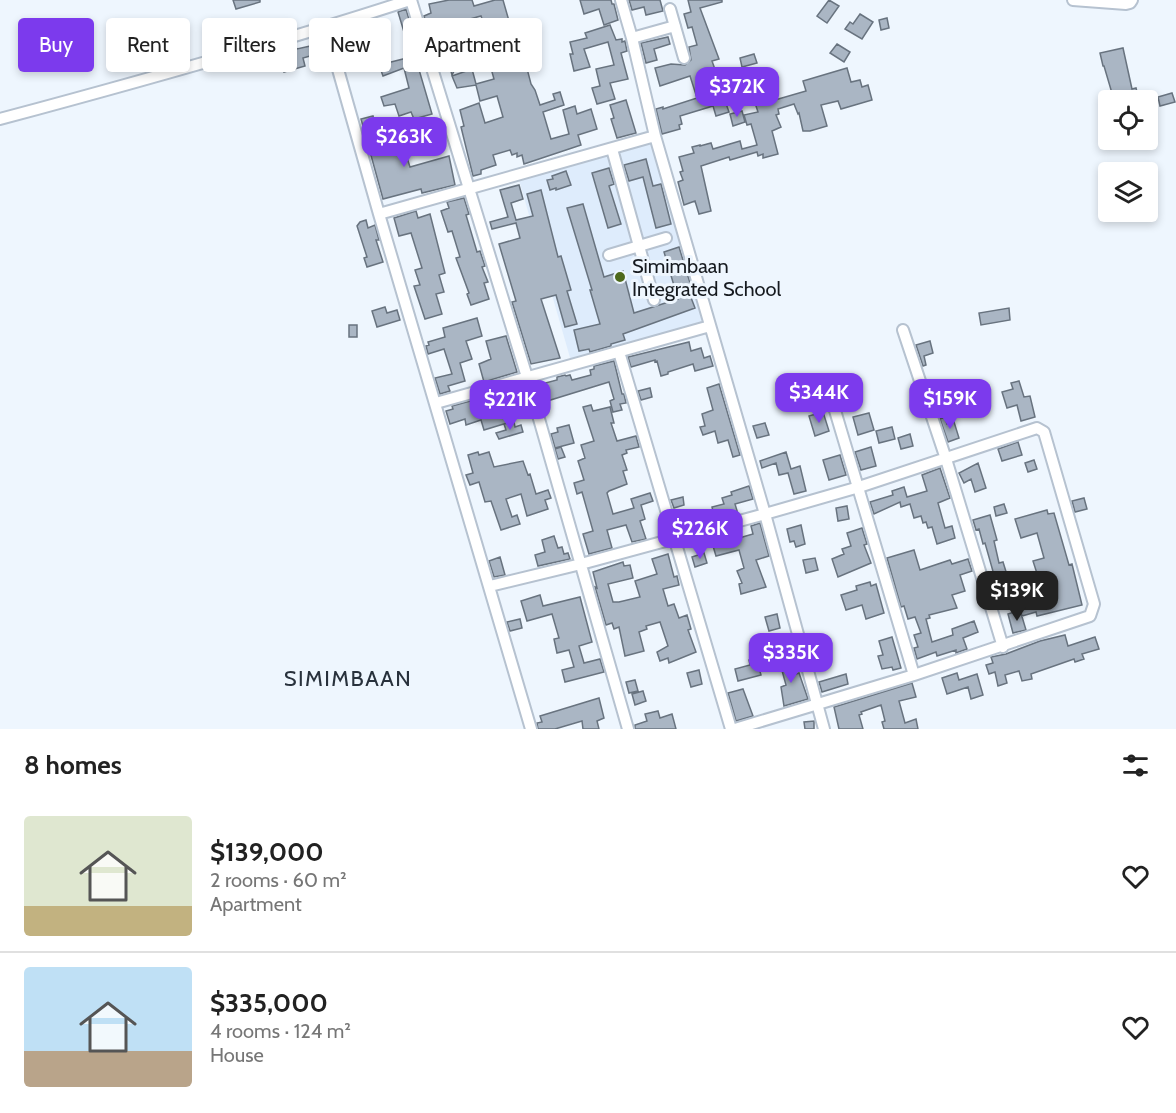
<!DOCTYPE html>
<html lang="en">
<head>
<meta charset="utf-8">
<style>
  :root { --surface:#fff; --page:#f6f6f6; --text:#222; --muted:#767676; --line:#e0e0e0; --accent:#7c3aed }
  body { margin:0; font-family:Cabin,sans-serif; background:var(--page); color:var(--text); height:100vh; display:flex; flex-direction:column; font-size:22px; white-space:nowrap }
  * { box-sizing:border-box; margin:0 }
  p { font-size:20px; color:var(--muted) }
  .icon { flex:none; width:33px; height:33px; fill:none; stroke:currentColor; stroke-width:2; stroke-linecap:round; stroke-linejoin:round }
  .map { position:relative; height:729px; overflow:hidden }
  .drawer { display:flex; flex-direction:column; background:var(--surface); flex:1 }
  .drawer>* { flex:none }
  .top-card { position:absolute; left:18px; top:18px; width:600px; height:54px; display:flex; gap:12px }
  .fabs { position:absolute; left:1098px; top:90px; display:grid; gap:12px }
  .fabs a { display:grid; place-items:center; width:60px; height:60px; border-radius:6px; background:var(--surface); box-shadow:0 3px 9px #0003; font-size:30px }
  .price { position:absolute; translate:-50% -51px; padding:0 14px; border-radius:12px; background:var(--accent); color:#fff; font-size:20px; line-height:39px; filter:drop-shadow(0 2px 3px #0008) }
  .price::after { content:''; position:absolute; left:50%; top:36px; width:18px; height:14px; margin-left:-9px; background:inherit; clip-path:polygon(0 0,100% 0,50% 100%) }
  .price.on { background:#222; color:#fff }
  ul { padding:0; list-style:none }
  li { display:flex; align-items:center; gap:18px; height:150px; padding:0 24px }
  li+li { border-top:2px solid var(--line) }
  li span { display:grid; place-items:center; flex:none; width:168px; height:120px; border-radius:6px; color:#555 }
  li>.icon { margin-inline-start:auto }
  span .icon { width:72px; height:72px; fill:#fffc; stroke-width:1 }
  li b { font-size:26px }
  h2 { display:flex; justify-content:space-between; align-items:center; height:72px; padding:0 24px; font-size:26px }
  .pill { padding:0 21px; border-radius:6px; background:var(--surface); box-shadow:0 3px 9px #0003; font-size:21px; line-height:54px }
  .pill.on { background:var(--accent); color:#fff }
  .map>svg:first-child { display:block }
</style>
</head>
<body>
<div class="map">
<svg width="1176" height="729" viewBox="0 0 1176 729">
  <rect width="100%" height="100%" fill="#eef6fe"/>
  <path fill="#deecfc" d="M654,141l54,184 -137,36 -52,-181z"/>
  <path fill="#aab6c4" stroke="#68737f" stroke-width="1.5" d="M233,0h27v2l-24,7z
    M449,0h23l2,6 21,-6h8l8,28 2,-1 2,9 -2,1 1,6 -19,5 -1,-5 -3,1 -10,-28 -22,6 6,34 -4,2 -9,17 -12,-43 -5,2 -4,-12 -5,1 -2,-7 7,-3 -2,-9z
    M580,0h31l1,4h2l4,16 -14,5 -5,-16 -15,5z
    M629,0h31l3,11 -17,4 -2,-8 -12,3z
    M688,0h34v2l-22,6 19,51 -7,2 5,14 16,-5 6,21 -16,4 6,17 -13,4 -3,-10 -33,10 2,8 -3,1 1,4 -18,5 -6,-25 7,-2v2l34,-11 -7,-22 -30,10 -5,-18 16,-4 14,1 6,-5 -2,-13 8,-2 -5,-18 -4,1 -4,-14 7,-2z
    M829,0l10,6 -12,17 -10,-7z
    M406,9l9,31 -8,2 -9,-30z
    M860,14l13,8 -11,17 -17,-10 5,-7 3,2z
    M887,18l2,10 -8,2 -2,-10z
    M264,22l4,13 -24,7 -4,-13z
    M610,25l6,15 6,-1v3l3,-1 2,10 -6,2 7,26 -18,4 5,16 -18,5 -5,-16 8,-2 -4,-17 18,-4 -6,-23 -24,7 6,18 -16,4 -4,-17h3l-3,-12 17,-4 -2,-5z
    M366,35l5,18 -16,4 -5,-17z
    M668,37l2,7 -16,5 3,11 -11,3 -5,-20z
    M837,44l13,8 -6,10 -14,-9z
    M315,45l2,9 -14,4 2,8 -21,6 -5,-21 17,-4 1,2z
    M1123,48l9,41 4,-1 3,12h-25l-10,-34h-1l-3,-13z
    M523,53l8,31 4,6 5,15 15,-5 -2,-6 7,-2 4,13 -21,7 8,27 18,-5 -6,-24 12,-4 2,8 14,-5 6,20 -19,6 3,10 -57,19 -2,-9 -5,2v-4l-5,2 -2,-5 -17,5 3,10 -15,5v4l-8,2 -12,-49 3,-1 -4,-16 19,-7 6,20 18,-6 -6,-21 -17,5 -4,-16 -19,3 -5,-12 20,-7 4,15 18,-5 -4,-14z
    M754,54l3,9 -15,4 -2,-9z
    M415,56l17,58 -18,5 -3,-7 -12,4 -4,-12 -11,2 -3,-9 28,-9 -5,-20 -21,8 -4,-11z
    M847,68l4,14 9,-2 2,7 6,-2 4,15 -31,9 -3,-8 -17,4 6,21 -17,5h-7l-4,-18 -1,1 -4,-10 -16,5 1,5 -3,1 5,12 -9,4 6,23 -15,4v-4l-5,2 -1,-4 -27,8 -1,-3 -28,9 10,45 -12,3 -4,-13 -11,4 -6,-23 5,-2 -3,-8 3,-1 -4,-14 15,-4 -2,-6 8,-2v1l11,-3 2,6 27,-8 2,8 15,-4 -6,-21 -4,1 -3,-10 14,-3 -4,-12 13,-3 1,5 38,-11 -3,-10z
    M1172,93l3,9 -15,4 -2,-9z
    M626,100l10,33 -19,5 -6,-19 3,-1 -4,-13z
    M742,111l3,11 -12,4 -3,-12z
    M373,116l9,33 20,-7 8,25 39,-11 6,29 -33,8 -1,-4 -38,10 -22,-80z
    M646,159l7,27 8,-2 10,40 -15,4 -13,-51 -14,4 -5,-16z
    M609,168l5,16 -5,2 12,38 -13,4 -16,-55z
    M566,171l5,14 -15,5v-2l-6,2 -3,-10 6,-1 -1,-3z
    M519,185l4,14 -12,4 5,17 17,-4 -6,-22 14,-4 17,67 3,-1 10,34 -4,1 10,33 -12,3 -9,-32 -15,4 19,59 -29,6 -19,-62 4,-1 -17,-57 21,-6 -4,-15 -24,6 -2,-7 18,-5 -8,-27z
    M464,198l5,16 -3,1 11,37 3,-1 5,15 -3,1 6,15 -4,1 5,16 -18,6 -4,-11 2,-1 -13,-35 4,-1 -8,-26 -4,1 -7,-21 8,-3 -2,-6z
    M583,204l21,73 19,-6 11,42 44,-14 -14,-47 15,-5 12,39 -4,1 8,21 -72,26 2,6 -14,4v2l-21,6 -1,-3 -10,2 -5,-21 26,-6 -10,-34h2l-25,-82z
    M416,211l2,7 12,-4 15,59 -6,2 5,17 -8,2 6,20 -17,5 -11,-33 6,-1 -5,-15 7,-2 -11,-35 -12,3 -5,-18z
    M366,220l2,8 7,-3 4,15h-3l7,22 -16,5 -3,-9 3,-1 -10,-31 3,-4z
    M385,307l2,6 10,-3 3,10 -23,7 -5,-16z
    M1009,308l1,12 -29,5 -2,-12z
    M477,318l5,18 -16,5 6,18 -12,4 5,18 -17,5 2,5 -10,3 -5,-16 17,-4 -8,-25 -16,5 -2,-8 3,-1 -1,-3 17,-5 -2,-9z
    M349,325h8v12h-8z
    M506,336l11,36 -33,10 -5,-18 12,-5 -5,-18z
    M930,341l3,12 -9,3 2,9 -3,1 -7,-21z
    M689,342l2,9 10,-3 3,10 6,-2 3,10 -18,5 -2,-7 -25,8v2l-7,2 -4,-15 -2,1v-2l-24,7 -3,-10z
    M614,361l8,33h2l2,9 -6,1 2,6 -9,2 -3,-11 4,-2 -5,-17 -65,20 -6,-17 19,-5v-3l8,-2 1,1 4,-1 2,5 19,-5 -1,-5 4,-1v-3z
    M1019,381l5,16 6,-1 5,21 -14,4 -4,-16 -10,3 -5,-16 11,-3 -2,-6z
    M719,384l21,71 -7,2 -5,-17 -10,3 -3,-12 -12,4 -3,-8 5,-1 -3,-12 11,-4 -6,-22z
    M518,388l4,12 -20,6 5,17 -23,7 -3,-10 -15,5 -1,-6 -15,5 -4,-13 7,-2 -1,-3z
    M650,388l2,9 -11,3 -3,-9z
    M591,405l2,6 17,-4 4,16h-3l6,18 19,-5 3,11 -13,3 1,3 -5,2 5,15 -4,1 4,13 -18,7 -2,2 6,21 21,-6 -3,-9 19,-6 3,8 -12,4 4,14 -5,2 6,18 -14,3 -6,-17 -19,5 5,18 -23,6 -6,-20 10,-3 -11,-39 -5,2 -3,-11 10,-3 -6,-19 7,-3 -4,-13 13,-4 -11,-34z
    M823,412l6,19 -14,5 -6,-20z
    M869,413l5,17 -16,5 -5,-18z
    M945,417l2,7 7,-2 5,16 -11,4 -8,-23z
    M514,422l1,5 6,-2 2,7 -24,7 -3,-6 10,-3 -2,-6z
    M765,423l4,12 -12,3 -4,-12z
    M569,425l5,18 -19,5 -4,-14 7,-2 -1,-4z
    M892,427l3,12 -16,4 -3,-12z
    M910,434l3,12 -12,3 -3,-11z
    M1018,442l4,13 -20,6 -4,-12z
    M561,447l4,10 -7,2 -3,-10z
    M871,447l5,19 -15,4 -6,-18z
    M478,452l1,3 10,-3 5,15 29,-6 5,14 2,-1 6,20 12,-4 3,8 -6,2 3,9 -21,7 -6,-22 -15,5 6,18 5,-2 3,9 -19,6 -10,-29 -6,1 -6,-20 -9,3 -4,-10 7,-2 -5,-18z
    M786,452l5,17 9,-3 6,25 -12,3 -6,-21 -9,2 -3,-12 -14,5 -2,-7z
    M840,455l6,20 -17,5 -6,-20z
    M1034,460l3,9 -9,3 -3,-9z
    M978,463l8,25 -11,4 -4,-13 -7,4 -5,-10z
    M940,468l10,30 -12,5 7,25 7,-2 3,12 -18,6 -5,-17 -4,1 -2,-6 -3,1 -2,-7 -7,2 -4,-14 -9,3 -1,-5 -26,12 -4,-12 23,-7 -1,-4 12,-4 3,10 20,-6 -5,-16z
    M749,486l4,13 -18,5 3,10 -23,6 -3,-13 12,-3 -2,-6 10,-3 -1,-3z
    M683,497l1,8 -10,3 -3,-8z
    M1084,498l3,11 -12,3 -3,-11z
    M1004,504l3,9 -11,3 -2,-9z
    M847,506l2,13 -11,2 -2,-13z
    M1047,510l1,4 6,-1 15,52 3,-1 10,41 -45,11 -1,-4 -14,4 -6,-22 -14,4 -1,-4 -6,1 -4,-12 5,-1 -11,-39 -2,1 -4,-15 -3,1 -3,-10 17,-5 7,25 -3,1 5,22 4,-1 5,16 4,-1 5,16 24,-7 -8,-25 11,-3 -7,-25 -16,5 -6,-19z
    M760,523l9,33 -13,4 10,27 -25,7 -2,-10 3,-1 -5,-12 7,-3 -5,-18 -23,6 -3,-10 13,-3 -2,-9 13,-3 2,7 14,-4 -2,-8z
    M801,525l4,19 -9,3 -2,-6 -4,1 -3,-13z
    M862,528l5,16 -3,1 7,18 -33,14 -6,-18 12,-5 -2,-5 9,-3 -4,-13z
    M554,536l4,12 4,-1 2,7 4,-1 2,6 -32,7 -3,-11 10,-3 -3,-12z
    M914,550l6,20 30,-10 2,4 16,-5 4,12 -12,4 5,16 -13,4 5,13 -28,7 1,3 -4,1 6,23 21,-7 -1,-6 22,-8 4,11 -15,6 4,11 -11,4v-3l-19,6 -1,-4 -19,7 -3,-11 4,-1 -4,-12 7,-2 -6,-16 -7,2 -4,-13 -3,1 -14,-49z
    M704,553l3,10 -12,4 -3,-10z
    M668,554l6,23 3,-1 2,9 -16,4 5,17 6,-2 5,14 8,-3 4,14 -3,1 8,22 -27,11 -1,-5 -8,3 -3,-9 11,-6 -8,-24 -14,4 1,3 -8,3 5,19 -19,5 -6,-29 -5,2 -2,-6 -6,2 -11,-38 2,1 -4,-16 30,-10 1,4 6,-1 3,13 -25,6 5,18h6l21,-5 -5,-16 22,-7 -5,-15z
    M500,557l5,18 -11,2 -5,-16z
    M815,558l3,12 -12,3 -3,-13z
    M870,582l1,4 5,-2 8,29 -18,6 -4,-14 -16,5 -5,-15 16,-5 -1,-4z
    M540,595l3,11 37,-9 12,45 -13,4 5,17 16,-4 4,13 -39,10 -3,-12 12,-3 -5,-17 -12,3 -3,-14 5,-1 -7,-24 -25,7 -6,-20z
    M1020,610l6,20 -13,3 -5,-19z
    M777,614l3,14 -11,3 -4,-14z
    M520,619l2,9 -12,3 -3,-9z
    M1065,635l3,11 27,-9 4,12 -17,5 2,5 -9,3 -1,-3 -43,15 1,5 -10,2 -3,-10 -14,4 2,8 -9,3 -3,-14 -6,2 -3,-9 7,-2 -2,-6 15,-3 34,-13z
    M892,637l9,31 -8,2 -1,-3 -10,2 -4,-13 5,-1 -4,-14z
    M786,656l7,19 6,-2 9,26 -24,7 -3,-19 5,-2 -5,-18 -3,1 -3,-8z
    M756,658l5,17 -23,6 -3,-12 15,-4 -1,-5z
    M699,670l3,14 -11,3 -4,-14z
    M957,673l2,7 18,-6 6,21 -12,4 -3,-12 -21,7 -5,-16z
    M846,674l2,10 -26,8 -3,-10z
    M635,680l3,11 -9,2 -3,-11z
    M912,683l4,14 -17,4 6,22 11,-4 2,10h-34l-2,-7 3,-1 -4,-16 -20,7 1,2 -3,1 4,14h-24l-5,-22z
    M743,689l10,27 -17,5 -8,-28z
    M643,691l3,10 -11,4 -3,-11z
    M599,698l5,20 -7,3 2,8h-16l-1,-8 -27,8h-17l-1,-6 5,-1 -2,-6z
    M658,711l2,7 12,-4 4,15h-41v-4l12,-4 -2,-7z
    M814,721v8h-9l-1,-7z"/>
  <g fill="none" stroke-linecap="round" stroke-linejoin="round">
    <defs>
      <path id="minor" d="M411,0l116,377 101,352
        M621,0l11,38 23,98 110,378 59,215
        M1073,0l53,4 4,-1 2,-3
        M670,9l14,49
        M326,27l53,187 152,515
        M632,38l43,-12
        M0,119c138,-37 275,-75 410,-119
        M612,149l42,151
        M379,214l276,-78
        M609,255l57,-17
        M903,330l43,129 57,188
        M619,352l112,377
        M831,397l83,278
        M436,403l274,-77
        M490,586l91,-22 184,-50 94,-27 178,-59 7,4 50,172 -4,12 -176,59 -179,54"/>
    </defs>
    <use href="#minor" stroke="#b6c2d0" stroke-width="14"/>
    <use href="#minor" stroke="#fff" stroke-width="10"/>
  </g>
  <circle fill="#4e691b" stroke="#eef6fe" stroke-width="2" cx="620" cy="277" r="6"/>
  <g text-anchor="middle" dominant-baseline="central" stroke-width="6" stroke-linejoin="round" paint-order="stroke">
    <g font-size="20" fill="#161a1f" stroke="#eef6fe" text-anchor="start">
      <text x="632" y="266">Simimbaan<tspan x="632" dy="23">Integrated School</tspan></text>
    </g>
    <g font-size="22" letter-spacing="1.5" fill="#28313c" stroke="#eef6fe">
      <text x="348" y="678">SIMIMBAAN</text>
    </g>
  </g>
</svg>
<div class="fabs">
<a><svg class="icon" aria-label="locate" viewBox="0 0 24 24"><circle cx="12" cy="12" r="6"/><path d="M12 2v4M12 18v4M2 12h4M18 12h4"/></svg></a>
<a><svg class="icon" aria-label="layers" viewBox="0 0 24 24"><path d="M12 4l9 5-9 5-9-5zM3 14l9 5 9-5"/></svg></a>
</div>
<b class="price" style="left:737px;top:118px">$372K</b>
<b class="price" style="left:404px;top:168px">$263K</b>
<b class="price" style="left:819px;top:424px">$344K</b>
<b class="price" style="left:950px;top:430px">$159K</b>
<b class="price" style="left:510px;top:431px">$221K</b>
<b class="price" style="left:700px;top:560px">$226K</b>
<b class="price on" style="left:1017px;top:622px">$139K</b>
<b class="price" style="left:791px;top:684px">$335K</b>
<div class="top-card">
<a class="pill on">Buy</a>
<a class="pill">Rent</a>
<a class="pill">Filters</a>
<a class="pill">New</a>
<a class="pill">Apartment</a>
</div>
</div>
<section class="drawer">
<h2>8 homes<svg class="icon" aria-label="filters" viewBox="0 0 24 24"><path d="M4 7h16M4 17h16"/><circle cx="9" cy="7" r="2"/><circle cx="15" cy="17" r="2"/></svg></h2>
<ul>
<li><span style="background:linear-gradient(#dfe7d0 75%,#c2b280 0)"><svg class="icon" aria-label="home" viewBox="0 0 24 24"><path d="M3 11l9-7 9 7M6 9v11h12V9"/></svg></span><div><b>$139,000</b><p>2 rooms · 60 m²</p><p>Apartment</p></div><svg class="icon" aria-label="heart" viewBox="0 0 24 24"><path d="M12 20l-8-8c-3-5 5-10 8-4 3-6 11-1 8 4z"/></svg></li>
<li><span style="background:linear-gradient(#bfe0f5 70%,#b9a48a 0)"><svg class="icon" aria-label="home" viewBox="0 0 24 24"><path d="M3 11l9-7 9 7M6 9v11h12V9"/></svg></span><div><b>$335,000</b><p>4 rooms · 124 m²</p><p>House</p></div><svg class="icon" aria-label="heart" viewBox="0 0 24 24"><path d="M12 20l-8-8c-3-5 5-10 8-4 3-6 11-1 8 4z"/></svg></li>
</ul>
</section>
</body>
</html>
